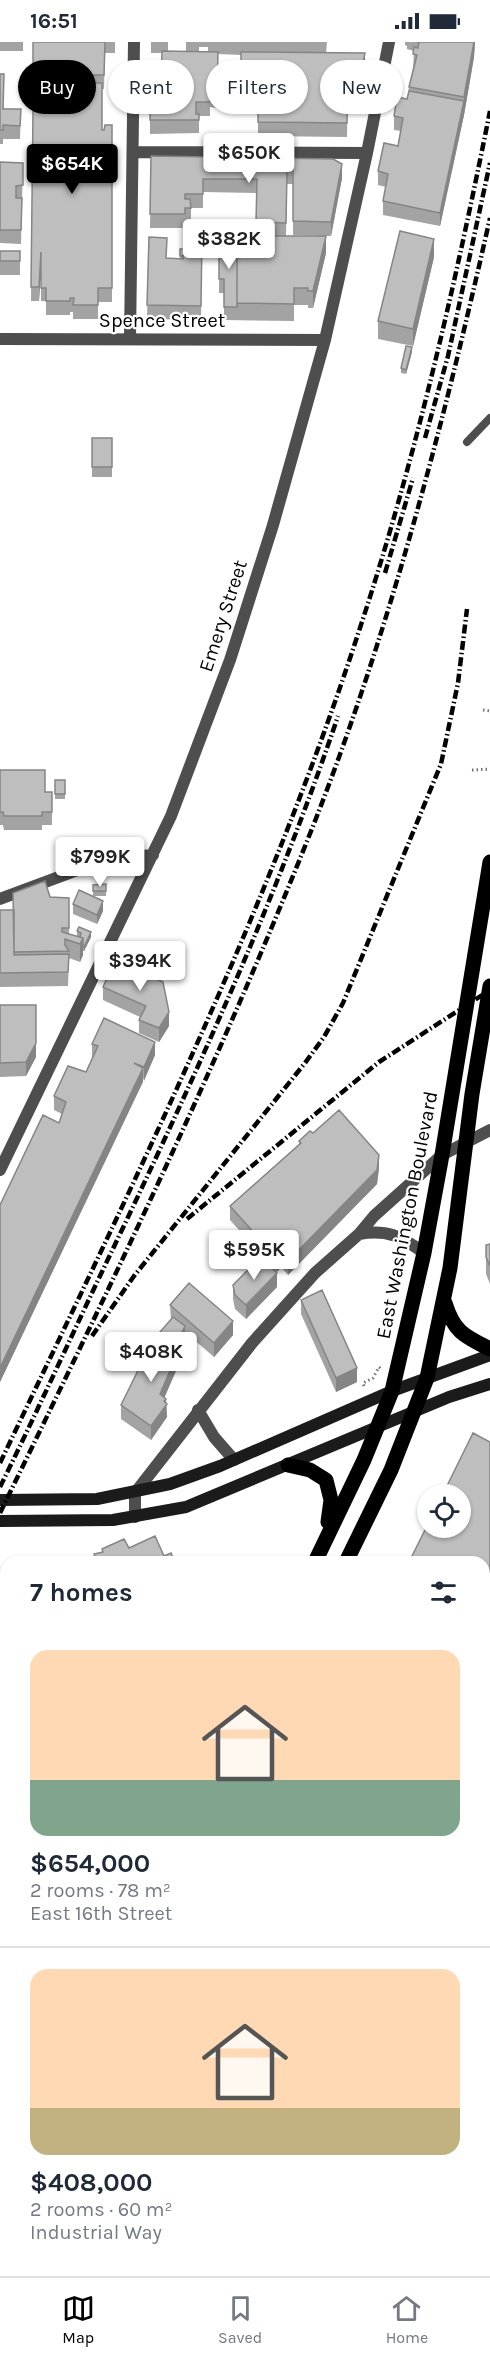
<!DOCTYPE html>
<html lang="en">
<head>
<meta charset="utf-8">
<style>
  :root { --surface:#fff; --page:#f2f2f3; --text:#1f2937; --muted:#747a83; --line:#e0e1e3; --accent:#000 }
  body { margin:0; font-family:Karla,sans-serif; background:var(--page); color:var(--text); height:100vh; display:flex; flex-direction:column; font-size:22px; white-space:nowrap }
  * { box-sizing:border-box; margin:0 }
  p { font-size:20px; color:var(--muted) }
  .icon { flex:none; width:33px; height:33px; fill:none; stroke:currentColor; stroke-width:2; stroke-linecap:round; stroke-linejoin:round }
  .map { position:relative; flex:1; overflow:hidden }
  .side { position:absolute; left:0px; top:1514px; width:490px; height:722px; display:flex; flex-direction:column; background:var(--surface); border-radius:18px 18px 0 0; box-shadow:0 2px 4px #0004 }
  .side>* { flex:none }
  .top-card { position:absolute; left:18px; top:18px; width:454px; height:54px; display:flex; gap:12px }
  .tools { position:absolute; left:417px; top:1442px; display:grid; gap:12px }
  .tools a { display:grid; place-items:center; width:54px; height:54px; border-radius:50%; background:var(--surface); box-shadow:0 2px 4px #0004; font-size:30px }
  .price { position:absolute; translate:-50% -51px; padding:0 14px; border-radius:6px; background:#fff; color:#222; font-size:20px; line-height:39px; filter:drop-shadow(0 2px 3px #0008) }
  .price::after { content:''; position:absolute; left:50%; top:36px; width:18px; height:14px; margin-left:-9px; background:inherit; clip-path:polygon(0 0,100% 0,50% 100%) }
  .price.active { background:var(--accent); color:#fff }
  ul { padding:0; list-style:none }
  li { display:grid; align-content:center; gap:12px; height:318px; padding:0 30px }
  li+li { border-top:2px solid var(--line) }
  li span { display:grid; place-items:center; height:186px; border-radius:18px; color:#555 }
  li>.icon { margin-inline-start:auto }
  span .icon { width:108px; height:108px; fill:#fffc; stroke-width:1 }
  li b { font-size:26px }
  h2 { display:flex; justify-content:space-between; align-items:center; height:72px; padding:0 30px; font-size:26px }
  .tag { padding:0 21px; border-radius:27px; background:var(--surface); box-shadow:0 2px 4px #0004; font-size:21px; line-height:54px }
  .tag.active { background:var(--accent); color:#fff }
  .status { display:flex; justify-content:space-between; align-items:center; height:42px; padding:0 30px; background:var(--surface); direction:ltr }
  .status svg { height:16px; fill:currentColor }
  .menu { display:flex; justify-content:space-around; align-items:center; height:84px; border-top:2px solid var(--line); background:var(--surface); font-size:16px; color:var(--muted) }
  .menu a { display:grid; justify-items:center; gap:3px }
  .menu .active { color:var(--accent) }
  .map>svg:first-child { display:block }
</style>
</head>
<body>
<div class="status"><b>16:51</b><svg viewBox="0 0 49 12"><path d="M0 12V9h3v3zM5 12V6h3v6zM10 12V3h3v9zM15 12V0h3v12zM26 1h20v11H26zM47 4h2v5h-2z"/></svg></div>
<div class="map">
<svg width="490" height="2234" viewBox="0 0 490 2234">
  <rect width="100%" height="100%" fill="#fff"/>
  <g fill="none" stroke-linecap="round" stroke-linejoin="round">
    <path stroke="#707070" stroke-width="3" stroke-dasharray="1.5 3" stroke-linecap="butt" d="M483,668l7,1
      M472,728l18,-1
      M364,1344l-1,-3 10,-5 6,-11 2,2"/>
    <path stroke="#4e4e4e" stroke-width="8" d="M467,400l23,-24
      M484,1642l6,3
      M0,1697l6,16
      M0,1782l6,3
      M484,1896l6,-13
      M0,2032l6,-3
      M49,2234l2,-5
      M363,2234l2,-5"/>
    <path stroke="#4e4e4e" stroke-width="12" d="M133,110l234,1
      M0,297l325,1
      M130,297l4,-297
      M0,857l107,-40 46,-4
      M0,1128l171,-354 59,-156 43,-135 52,-185 42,-187 22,-111
      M359,1192c28,-5 42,2 65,19
      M198,1368l16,27 20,23
      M135,1475v-24l117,-150 63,-70 44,-39 15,-18 68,-61 48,-25"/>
    <path stroke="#1b1b1b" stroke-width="12" d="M0,1458l97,-1 73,-15 50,-18 172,-75 98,-36
      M0,1479l113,-1 73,-13 263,-110 41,-13"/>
    <path stroke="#000" stroke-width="15" d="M445,1261c9,29 19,33 45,46
      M288,1423l22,5 16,10 5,20 -3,22
      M315,1520l49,-102 28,-69 32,-138 18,-98 48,-293
      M346,1520l45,-92 36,-92 23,-110 22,-174 18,-108
      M0,2195l6,-12"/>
    <path stroke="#000" stroke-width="4.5" stroke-dasharray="9 3 1.5 3" stroke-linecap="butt" d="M425,396l23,-82 42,-193
      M385,531l28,-95
      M187,1177l192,-157 111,-72
      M92,1294l42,-60 171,-213 19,-26 19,-34 98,-239 17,-81 9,-74
      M0,1421c130,-273 265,-544 359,-832 56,-170 96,-345 131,-520
      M0,1445c34,-69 66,-139 99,-209 88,-184 174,-369 239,-562
      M0,1471c111,-228 222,-456 315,-692 76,-195 129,-399 175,-603
      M484,2030l6,-13
      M484,2058l6,-12
      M484,2086l6,-13
      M484,2110l6,-13
      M398,2234l2,-5
      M409,2234l2,-5
      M421,2234l2,-5
      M432,2234l2,-5"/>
  </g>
  <path fill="#a3a3a3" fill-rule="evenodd" d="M0,0h23v9h-23z
    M33,0h82v11h-10l-1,36h-2v41l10,1v171h-14v17h-25v-7h-3v3h-24v-14h-5v-31l-2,31h-8l2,-190h11v-23h-11z
    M151,0h17v9h18v-9h141l-1,11 39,14 -3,15h-14l-1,55 -89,-1v-55h-17v-26l-23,-1 -1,54 -7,-1v9h-11v17l-49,1v-46l11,-3 1,-32h-11zM199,5h9v5l-9,-1z
    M405,0h70l-1,15 -10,58 -24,111 -57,-11v-14l3,-14 -8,-2v-14l20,-25 3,-15 -7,-1v-14l13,-17 2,-12 4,-18 1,-18 -7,-2v-3l-2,-1z
    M0,32l4,35h17l-1,30h-17v5h-3z
    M151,114l182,3 9,19 -11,58 -38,-1v-51h-6l-1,52 40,17 -13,55h-5v-3h-14v16l-70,-1v-27h-5v-54h18l19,-3v-43l-53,-1v16h-12v14h-6v6h-35z
    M0,120l23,1 -2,81 -21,-1z
    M149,195l18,21 13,1v-10h4l18,-11 -1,82 -54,-1z
    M0,209h20v24h-20z
    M434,215l-21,89 -35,-7v-18z
    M412,310l-6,22 -5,-1v-5z
    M92,396h20v39h-20z
    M0,728l45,22h7v33h-10v5h-38l-1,-5h-3z
    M55,738h10v19h-10z
    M106,842v12h-13v-11z
    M50,855l19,1v36l8,2v-5l14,6 -7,14h-1v4l-3,7 -11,-4 -1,28 -68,1v-77h13z
    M73,862l30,7 -6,13 -24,-10z
    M115,918l54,66 -10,16 -20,-9v-13l1,-3 -37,-17v-13z
    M0,963l36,52 -10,19 -26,1z
    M92,1002l63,11 -155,327v-177l59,-82 3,-9 -8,-4v-14l32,-24 7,-14 -1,-1z
    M313,1091l66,35 -2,16 -89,91 -7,-8 -4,5 -10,-10 10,25 -31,32 -11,-10 -2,-10v-14l31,-27 -34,-38v-14l69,-62v-3z
    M490,1202v40l-4,-10v-29z
    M301,1258l56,82 -21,10 -35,-78z
    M170,1263l63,30 -19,22 -29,-25v8l-6,11v13l-15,33 2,6 1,14 -16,23 -30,-21v-14l39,-64v-9l11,-12z
    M490,1400v150l-6,-3v-27z
    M288,2229h64l-3,5h-49z"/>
  <path fill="#858585" d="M473,0h2l-1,15 -10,58v-18z
    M365,11v14l-3,15v-14z
    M464,59v14l-24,111v-13z
    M342,122v14l-11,58v-14z
    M326,194v17l-13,55v-17z
    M434,197v18l-21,89v-17z
    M41,210v14l-2,35v-14z
    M412,305v5l-6,22v-4z
    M103,859v10l-6,13v-9z
    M91,890v5l-7,14v-4z
    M83,896v17l-3,7v-18z
    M169,970v14l-10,16v-14z
    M155,1000v13l-11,26v-14z
    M36,1001v14l-10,19v-14z
    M143,1026v14l-143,300v-14z
    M379,1113v13l-2,16 -89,91v-14z
    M281,1212v13l-4,5v-14z
    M277,1231v14l-31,32v-14z
    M233,1279v14l-19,22v-14z
    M185,1284v14l-6,11v13l-19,44v-14l19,-43v-13z
    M175,1295v14l-3,3v-14z
    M357,1326v14l-21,10v-14z
    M166,1357l1,18 -16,23v-14z
    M490,1703v14l-6,12v-13z
    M6,1868v14l-6,12v-13z
    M346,2229h6l-3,5h-5z"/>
  <path fill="#bebebe" stroke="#858585" stroke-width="1.5" d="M33,0h72l-1,33 -71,-1z
    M417,0h57l-10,55 -55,-10 8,-32 -4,-1 1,-7 4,1 1,-6z
    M162,9l56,1 -1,42h-7v8h-14v12h3v6h-49v-32l11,-3z
    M241,10l124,1 -3,15h-14l-1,55 -89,-1v-55h-17z
    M0,32h4l-1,35h18l-1,17 -17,-1v5h-3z
    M44,41h58v47h2l1,-5h7v163h-14v17h-25l1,-7h-4v3h-24v-13h-5v-36l-2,35h-8l2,-176h11z
    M409,49l55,10 -24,112 -57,-12 5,-27 -10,-3 6,-28 14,3 5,-28 -9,-2 3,-19 10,2z
    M151,114l182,3 9,5 -11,58 -38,-1v-51h-6l-1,53 -30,-1 1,-43h-54v15h-18v5h5l1,9h-6v6h-35z
    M0,120l23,1v22l-7,1v12h6l-1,32h-21z
    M400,189l34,8 -21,90 -35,-8z
    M237,194h89l-13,55h-5v-3h-14v16l-57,-1z
    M149,195l18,1 -1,20 17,1 1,-3h-4v-7h4v-12l18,1 -1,68 -54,-1z
    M219,197h18v68h-13v-28h-5z
    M0,209h20v10h-20z
    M406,304l6,1 -6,23 -5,-2z
    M92,396h20v29h-20z
    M0,728h45v22h7v20h-10v4h-38l-1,-4h-3z
    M55,738h10v14h-10z
    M45,839l5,16 19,1v30h-7v4l21,6 -3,6 -15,-5v6l4,6 -55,1 -1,-59z
    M106,842v7h-13v-6z
    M79,848l24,11 -6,14 -24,-11z
    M0,868h14v45l55,-1 -1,18 -68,1z
    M79,885l12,5 -7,15 -1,-1v-8l-3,-1 1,-4 -4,-2z
    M115,918l48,22 6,30 -10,16 -20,-8 7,-14 -43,-19z
    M0,963h36v38l-10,19 -26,1z
    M104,976l51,24 -11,25 -10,-4 9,5 -143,300v-163l43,-90 16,8 7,-21 -12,-6 14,-30 18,6 12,-26 -6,-2z
    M339,1068l40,45 -2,15 -89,91 -7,-7 -4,4 -47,-52 71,-63 -2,-2 11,-10 3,2z
    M490,1202v22l-4,-9v-12z
    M261,1215l6,2 1,5 9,9 -31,32 -11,-10 -2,-10z
    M189,1241l44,38 -19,22 -44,-38z
    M322,1248l35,78 -21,10 -35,-78z
    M173,1275l12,9 -6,12 -4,-1 -3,3 -12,-8z
    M154,1296l25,12 -19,44 6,5 -2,2 3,3 -16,22 -30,-21z
    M473,1391l17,9v136l-6,-2v-14h-75l19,-38v3h32v-33h-17z
    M155,1494l9,20 7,-3 4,9h-78l-3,-8 9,-2 -1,-3 22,-10 5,9z
    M484,1645l6,2v56l-6,13z
    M0,1789l6,3v76l-6,13z
    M490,2135v99h-42l2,-5h34v-81z
    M321,2229h25l-2,5h-12z"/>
  <g text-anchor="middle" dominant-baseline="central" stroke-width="4.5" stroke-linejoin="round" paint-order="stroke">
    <g font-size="20" fill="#000" stroke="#fff">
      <text x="162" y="278">Spence Street</text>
      <text transform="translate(223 574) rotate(-72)">Emery Street</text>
      <text transform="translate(407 1173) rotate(-79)">East Washington Boulevard</text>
    </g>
  </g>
</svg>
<div class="tools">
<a><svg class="icon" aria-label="locate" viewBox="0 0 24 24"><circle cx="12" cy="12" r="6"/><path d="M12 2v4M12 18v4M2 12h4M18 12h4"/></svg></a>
</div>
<b class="price" style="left:249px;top:142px">$650K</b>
<b class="price active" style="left:72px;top:153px">$654K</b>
<b class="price" style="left:229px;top:228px">$382K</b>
<b class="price" style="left:100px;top:846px">$799K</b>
<b class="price" style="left:140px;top:950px">$394K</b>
<b class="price" style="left:254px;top:1239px">$595K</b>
<b class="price" style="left:151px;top:1341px">$408K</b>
<div class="top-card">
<a class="tag active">Buy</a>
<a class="tag">Rent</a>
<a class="tag">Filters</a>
<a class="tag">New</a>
</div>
<section class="side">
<h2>7 homes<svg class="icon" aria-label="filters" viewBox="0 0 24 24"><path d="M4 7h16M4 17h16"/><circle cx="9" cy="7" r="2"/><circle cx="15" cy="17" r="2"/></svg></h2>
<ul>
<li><span style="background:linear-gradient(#ffd9b3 70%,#7fa58c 0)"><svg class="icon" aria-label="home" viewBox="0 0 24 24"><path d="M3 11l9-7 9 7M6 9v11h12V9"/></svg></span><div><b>$654,000</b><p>2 rooms · 78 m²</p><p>East 16th Street</p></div></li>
<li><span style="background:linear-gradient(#ffd9b3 75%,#c2b280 0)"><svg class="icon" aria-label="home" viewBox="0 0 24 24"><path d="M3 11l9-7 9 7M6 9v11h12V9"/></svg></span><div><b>$408,000</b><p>2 rooms · 60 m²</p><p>Industrial Way</p></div></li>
</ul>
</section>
</div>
<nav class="menu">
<a class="active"><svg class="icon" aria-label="map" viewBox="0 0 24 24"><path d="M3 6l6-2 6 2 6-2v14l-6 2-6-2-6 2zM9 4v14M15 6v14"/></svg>Map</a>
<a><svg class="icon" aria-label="saved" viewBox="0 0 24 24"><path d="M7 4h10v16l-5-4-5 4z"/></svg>Saved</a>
<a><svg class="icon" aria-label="home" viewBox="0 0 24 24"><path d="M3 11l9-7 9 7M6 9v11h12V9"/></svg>Home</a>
</nav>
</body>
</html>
